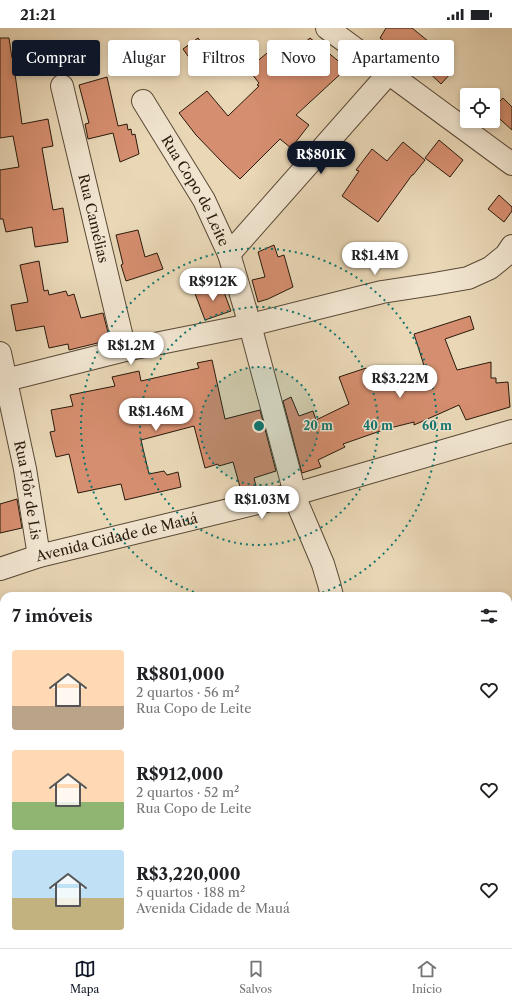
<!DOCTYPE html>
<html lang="pt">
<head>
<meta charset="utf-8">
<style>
  :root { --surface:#fff; --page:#f6f6f6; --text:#202124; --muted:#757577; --line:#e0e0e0; --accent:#111827 }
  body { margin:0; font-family:"Libre Caslon Text",serif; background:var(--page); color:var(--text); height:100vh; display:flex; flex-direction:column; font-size:15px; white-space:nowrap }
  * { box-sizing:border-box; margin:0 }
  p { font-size:13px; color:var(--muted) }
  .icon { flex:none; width:22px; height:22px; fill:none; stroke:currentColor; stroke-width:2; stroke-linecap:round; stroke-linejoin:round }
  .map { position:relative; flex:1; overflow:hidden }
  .panel { position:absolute; left:0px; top:564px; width:512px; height:356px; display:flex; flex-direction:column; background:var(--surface); border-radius:12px 12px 0 0; box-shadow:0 2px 6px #0003 }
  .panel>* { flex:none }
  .guide { position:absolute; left:12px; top:12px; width:488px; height:36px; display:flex; gap:8px }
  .fabs { position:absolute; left:460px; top:60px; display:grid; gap:8px }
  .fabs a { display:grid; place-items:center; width:40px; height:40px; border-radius:4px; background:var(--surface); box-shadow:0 2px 6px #0003; font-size:20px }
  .price { position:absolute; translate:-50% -34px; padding:0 9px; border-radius:14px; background:#fff; color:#222; font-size:13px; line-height:26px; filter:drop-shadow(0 1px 2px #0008) }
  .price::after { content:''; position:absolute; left:50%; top:24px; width:12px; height:9px; margin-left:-6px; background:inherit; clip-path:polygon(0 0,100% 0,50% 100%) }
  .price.selected { background:var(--accent); color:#fff }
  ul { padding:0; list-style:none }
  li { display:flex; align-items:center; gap:12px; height:100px; padding:0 12px }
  li span { display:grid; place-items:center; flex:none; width:112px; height:80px; border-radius:4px; color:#555 }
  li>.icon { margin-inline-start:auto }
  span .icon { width:48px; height:48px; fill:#fffc; stroke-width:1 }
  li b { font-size:17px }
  h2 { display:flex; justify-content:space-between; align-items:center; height:48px; padding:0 12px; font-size:17px }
  .pill { padding:0 14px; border-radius:4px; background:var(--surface); box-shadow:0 2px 6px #0003; font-size:14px; line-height:36px }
  .pill.selected { background:var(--accent); color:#fff }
  .status { display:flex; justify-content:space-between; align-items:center; height:28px; padding:0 20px; background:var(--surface); direction:ltr }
  .status svg { height:11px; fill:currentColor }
  .tab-bar { display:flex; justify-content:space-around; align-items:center; height:56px; border-top:1px solid var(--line); background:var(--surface); font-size:11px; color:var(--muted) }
  .tab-bar a { display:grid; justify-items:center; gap:2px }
  .tab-bar .selected { color:var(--accent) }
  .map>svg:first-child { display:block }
</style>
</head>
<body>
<div class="status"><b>21:21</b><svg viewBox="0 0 49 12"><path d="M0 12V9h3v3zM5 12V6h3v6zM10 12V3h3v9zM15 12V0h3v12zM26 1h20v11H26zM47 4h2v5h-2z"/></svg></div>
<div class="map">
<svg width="512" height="920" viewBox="0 0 512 920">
  <rect width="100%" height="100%" fill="#e9d7b6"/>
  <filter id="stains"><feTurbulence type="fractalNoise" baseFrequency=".005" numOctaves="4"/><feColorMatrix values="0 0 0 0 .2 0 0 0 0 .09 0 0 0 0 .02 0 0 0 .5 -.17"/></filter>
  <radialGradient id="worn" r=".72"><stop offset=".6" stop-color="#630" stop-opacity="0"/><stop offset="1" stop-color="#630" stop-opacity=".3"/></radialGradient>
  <path fill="#d58e6f" stroke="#291a0c" d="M386,0h26l21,17 -5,7 23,21 -10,11 -22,-21 -4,6 -17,-12 3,-4 -21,-15z
    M0,10h9l3,20h2l6,14 -5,2 7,50 26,-5 5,27 -11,2 11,62 10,-2 5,34 -33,5 -3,-20 -26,5 -3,-13h-3v-49l19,-3 -6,-31 -13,2z
    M198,10l10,13 -15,12 -10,-14z
    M310,10l37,30 -51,47 13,10 -18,23 -11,-9 -40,40 -17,-16 -27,-28 -17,-22 28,-22 21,25 31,-30 -2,-1 2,-2 -11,-14 25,-21 11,12z
    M107,49l11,49 9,-2 1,6 3,-1 1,6 3,-1 4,20 -19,8 -7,-29 -25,6 -3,-15 4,-1 -10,-38z
    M503,70l9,9v23l-19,-17v-5z
    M439,112l24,20 -13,17 -25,-19z
    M403,114l22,18 -12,15h-1l-34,47 -36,-26 17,-25 -3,-1 16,-21 15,12z
    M499,167l13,12v4l-8,11 -16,-13z
    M138,202l7,27 12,-4 6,16 -37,12 -5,-16 2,-1 -7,-29z
    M274,217l4,12 6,-2 9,32 -25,12 -10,3 -6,-22 13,-3 -7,-25z
    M39,233l5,30 4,-1 1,5 17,-4 2,5 6,-2 7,24 22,-5 7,27 -41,10 -1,-6 -19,4 -5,-22 -28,5 -5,-26 17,-3 -8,-37z
    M221,256l10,27 -26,9 -11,-29z
    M470,288l4,13 -29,10 12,31 34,-8v16h5v5l12,-1 2,25 -44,13 -7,-15 -45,20v-3l-28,7 -43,15 2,3 -27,13 3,7 -19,6 -19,-72 8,-4 8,19 14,-5 3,9 33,-16 -10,-27 27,-9 5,14 10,-3 4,10 42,-14 -13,-41z
    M212,332l13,59 35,-9 16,61 -22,7 3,12 -15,4 -9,-32 -14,4 -1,-2 -13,4 -11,-42 -53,14 8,34 15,-3 3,4 11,-3 3,15 -56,13 -4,-16 -43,9 -9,-39 -13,3 -6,-25 5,-1 -4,-21 22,-4 -3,-11 45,-9 -3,-9 27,-6 2,10 58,-13 -2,-5z
    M17,471l5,29 -22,5v-29z"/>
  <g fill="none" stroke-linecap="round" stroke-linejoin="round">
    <defs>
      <g id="minor">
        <path d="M327,0l185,136"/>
        <path id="s1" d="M62,58l63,264"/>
        <path id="s2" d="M143,73l61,99 25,54 21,71 48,180 25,59 6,20 3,12"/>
        <path d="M229,226l160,-181"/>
        <path id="s3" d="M0,325l25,116 14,87"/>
        <path d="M6,352l119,-30 125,-25 132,-33 52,-8 34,-6 22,-10 16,-13 6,-9"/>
        <path id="s4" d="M0,541l39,-13 256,-62 217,-63"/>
        <path d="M508,803l4,-21"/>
        <path d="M0,839l4,-7"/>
        <path d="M499,916l1,4"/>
      </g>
    </defs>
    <use href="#minor" stroke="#594936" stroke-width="24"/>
    <use href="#minor" stroke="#f1e5d0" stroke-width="22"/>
  </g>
  <circle cx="259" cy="398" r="59" fill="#0f766e" fill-opacity=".12"/>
  <g fill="none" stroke="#0f766e" stroke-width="2" stroke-dasharray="2 4">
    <circle cx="259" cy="398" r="59"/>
    <circle cx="259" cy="398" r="119"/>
    <path d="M205 568A178 178 0 1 1 313 568"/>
  </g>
  <g text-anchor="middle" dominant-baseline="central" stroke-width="3" stroke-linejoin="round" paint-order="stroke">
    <g font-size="14" fill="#291a0c" stroke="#f1e5d0">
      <text stroke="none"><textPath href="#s2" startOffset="104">Rua Copo de Leite</textPath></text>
      <text stroke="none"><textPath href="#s1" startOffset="136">Rua Camélias</textPath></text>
      <text stroke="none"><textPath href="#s3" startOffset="140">Rua Flôr de Lis</textPath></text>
      <text stroke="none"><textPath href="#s4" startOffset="121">Avenida Cidade de Mauá</textPath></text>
    </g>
  </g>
  <circle cx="259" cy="398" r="6" fill="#0f766e" stroke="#f1e5d0" stroke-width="2"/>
  <g font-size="12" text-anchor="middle" font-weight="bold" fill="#0f766e" stroke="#f1e5d0" stroke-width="3" stroke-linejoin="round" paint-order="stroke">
    <text x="318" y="402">20 m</text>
    <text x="378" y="402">40 m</text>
    <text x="437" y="402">60 m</text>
  </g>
  <rect width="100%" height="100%" filter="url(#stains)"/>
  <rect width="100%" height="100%" fill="url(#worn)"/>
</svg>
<div class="fabs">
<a><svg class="icon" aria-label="locate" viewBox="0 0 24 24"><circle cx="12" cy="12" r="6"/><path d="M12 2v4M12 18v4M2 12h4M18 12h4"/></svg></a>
</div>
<b class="price selected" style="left:321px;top:147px">R$801K</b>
<b class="price" style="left:375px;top:248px">R$1.4M</b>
<b class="price" style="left:213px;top:274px">R$912K</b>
<b class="price" style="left:131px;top:338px">R$1.2M</b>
<b class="price" style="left:400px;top:371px">R$3.22M</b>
<b class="price" style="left:156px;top:404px">R$1.46M</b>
<b class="price" style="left:262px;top:492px">R$1.03M</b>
<div class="guide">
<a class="pill selected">Comprar</a>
<a class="pill">Alugar</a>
<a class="pill">Filtros</a>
<a class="pill">Novo</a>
<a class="pill">Apartamento</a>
</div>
<section class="panel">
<h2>7 imóveis<svg class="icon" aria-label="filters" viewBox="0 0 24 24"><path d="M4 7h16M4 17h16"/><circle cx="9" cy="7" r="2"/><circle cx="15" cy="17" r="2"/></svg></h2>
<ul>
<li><span style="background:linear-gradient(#ffd9b3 70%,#b9a48a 0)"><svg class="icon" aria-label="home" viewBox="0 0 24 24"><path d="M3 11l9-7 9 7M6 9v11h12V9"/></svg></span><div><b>R$801,000</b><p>2 quartos · 56 m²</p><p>Rua Copo de Leite</p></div><svg class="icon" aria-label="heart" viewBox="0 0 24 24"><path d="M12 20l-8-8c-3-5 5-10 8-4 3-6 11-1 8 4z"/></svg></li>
<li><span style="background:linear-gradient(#ffd9b3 65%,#8fb573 0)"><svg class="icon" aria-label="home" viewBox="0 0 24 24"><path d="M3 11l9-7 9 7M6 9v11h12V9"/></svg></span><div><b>R$912,000</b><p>2 quartos · 52 m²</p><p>Rua Copo de Leite</p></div><svg class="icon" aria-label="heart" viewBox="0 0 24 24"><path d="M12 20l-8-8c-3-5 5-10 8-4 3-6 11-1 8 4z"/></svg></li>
<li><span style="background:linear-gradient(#bfe0f5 60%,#c2b280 0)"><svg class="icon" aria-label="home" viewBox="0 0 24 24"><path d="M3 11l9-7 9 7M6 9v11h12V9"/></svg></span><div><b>R$3,220,000</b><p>5 quartos · 188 m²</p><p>Avenida Cidade de Mauá</p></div><svg class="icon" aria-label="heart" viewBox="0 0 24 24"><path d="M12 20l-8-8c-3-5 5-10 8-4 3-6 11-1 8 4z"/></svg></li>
</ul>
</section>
</div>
<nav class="tab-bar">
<a class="selected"><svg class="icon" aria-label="map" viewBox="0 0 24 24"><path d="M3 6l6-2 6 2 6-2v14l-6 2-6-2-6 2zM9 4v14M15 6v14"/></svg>Mapa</a>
<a><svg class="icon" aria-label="saved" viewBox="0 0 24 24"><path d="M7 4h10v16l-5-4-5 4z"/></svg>Salvos</a>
<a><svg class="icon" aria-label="home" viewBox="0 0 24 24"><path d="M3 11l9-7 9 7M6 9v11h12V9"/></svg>Início</a>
</nav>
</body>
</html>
